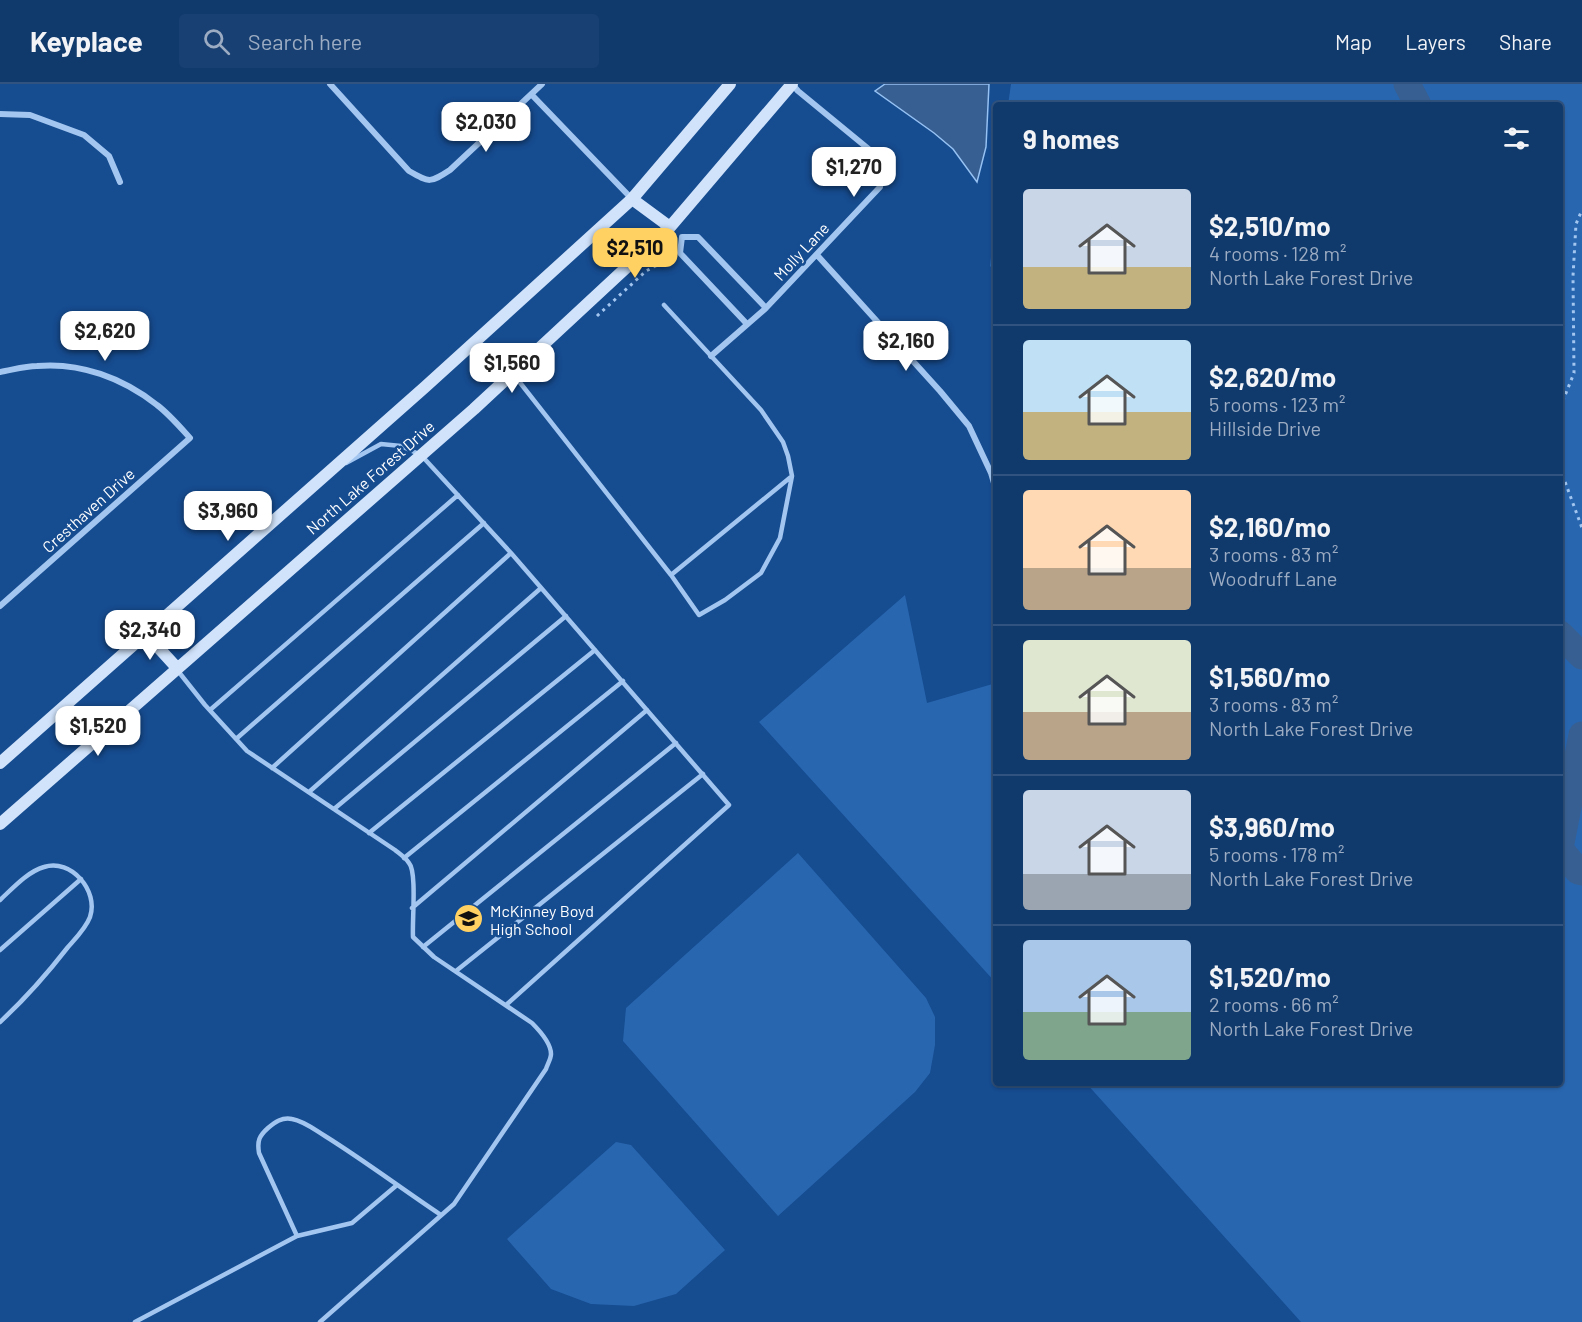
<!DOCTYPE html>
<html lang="en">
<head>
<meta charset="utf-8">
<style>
  :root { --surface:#10396c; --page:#194072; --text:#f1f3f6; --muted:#9cacc2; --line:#30537f; --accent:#ffd062 }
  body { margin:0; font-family:Barlow,sans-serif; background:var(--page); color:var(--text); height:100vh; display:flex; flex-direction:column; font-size:22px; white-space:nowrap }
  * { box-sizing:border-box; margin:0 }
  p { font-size:20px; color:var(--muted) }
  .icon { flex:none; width:33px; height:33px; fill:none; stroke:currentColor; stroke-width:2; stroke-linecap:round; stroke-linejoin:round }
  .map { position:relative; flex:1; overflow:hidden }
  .side { position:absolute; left:993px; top:18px; width:570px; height:984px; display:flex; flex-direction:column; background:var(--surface); border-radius:6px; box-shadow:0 2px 4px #0004,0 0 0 2px var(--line) }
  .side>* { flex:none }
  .price { position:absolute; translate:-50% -51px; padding:0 14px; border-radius:12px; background:#fff; color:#222; font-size:20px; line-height:39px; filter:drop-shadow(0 2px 3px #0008) }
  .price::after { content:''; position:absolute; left:50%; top:36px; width:18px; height:14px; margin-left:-9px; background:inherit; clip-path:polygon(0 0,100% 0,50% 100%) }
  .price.current { background:var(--accent); color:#111 }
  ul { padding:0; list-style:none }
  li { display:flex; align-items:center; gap:18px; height:150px; padding:0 30px }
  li+li { border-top:2px solid var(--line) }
  li span { display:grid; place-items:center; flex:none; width:168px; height:120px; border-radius:6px; color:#555 }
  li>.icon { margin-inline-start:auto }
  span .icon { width:72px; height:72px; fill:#fffc; stroke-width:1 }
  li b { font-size:26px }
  h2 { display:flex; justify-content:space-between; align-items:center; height:72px; padding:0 30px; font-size:26px }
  header { display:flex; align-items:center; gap:36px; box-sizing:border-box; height:84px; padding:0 30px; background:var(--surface); border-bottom:2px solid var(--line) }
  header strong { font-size:28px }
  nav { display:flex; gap:33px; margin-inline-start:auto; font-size:21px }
  .search { width:420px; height:54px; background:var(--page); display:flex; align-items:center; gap:15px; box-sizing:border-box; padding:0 21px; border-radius:6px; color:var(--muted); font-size:22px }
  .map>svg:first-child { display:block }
</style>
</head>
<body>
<header>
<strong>Keyplace</strong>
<div class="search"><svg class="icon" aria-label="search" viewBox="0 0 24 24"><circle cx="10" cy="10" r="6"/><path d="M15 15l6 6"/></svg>Search here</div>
<nav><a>Map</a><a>Layers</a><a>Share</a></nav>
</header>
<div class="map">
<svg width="1582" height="1238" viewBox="0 0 1582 1238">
  <rect width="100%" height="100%" fill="#164c90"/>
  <path fill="#2866af" d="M1011,0h571v1238h-281l-215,-239h474v-978h-552z
    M996,127v62l-6,-7z
    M905,511l22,108 69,-20v300l-237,-261z
    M798,769l128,145 9,19v28l-5,28 -15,19 -137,124 -155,-175 3,-33z
    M616,1058l15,3 94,105 -49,44 -42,12 -43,-2 -40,-15 -44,-50z"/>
  <path fill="#385f91" stroke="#95c1f3" stroke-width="1.5" d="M885,0h104l-3,63 -9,35 -24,-33 -19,-16 -59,-42z"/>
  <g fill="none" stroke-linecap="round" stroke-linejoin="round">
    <path stroke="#385f91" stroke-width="27" d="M1407,0l11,21
      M1560,550l22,22
      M1560,764l22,-113
      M1560,765l18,22 4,1"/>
    <path stroke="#a2c6f0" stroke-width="3" stroke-dasharray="3 4.5" stroke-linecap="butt" d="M597,232l49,-45 13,-7 11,-14
      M1560,324l14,-35 -1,-97 3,-52 6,-14
      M1560,384l22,60"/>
    <path stroke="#a2c6f0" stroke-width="4.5" d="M514,291l157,200 121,-99 -4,-20 -5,-14 -22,-32 -97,-105
      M346,379l35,-19 20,2 20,9 90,98 218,252 -223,200
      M671,491l28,40 26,-15 36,-27 19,-35 12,-62
      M178,587l27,34 42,46 148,99c5,4 11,8 14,13 8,9 3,58 4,74l21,20 98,66c8,8 19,20 19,31 0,5 -4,11 -5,15l-92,135 -134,118
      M210,626l248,-215
      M236,655l248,-216
      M272,684l239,-215
      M309,708l232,-204
      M334,725l232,-193
      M369,749l226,-183
      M404,774l219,-177
      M0,816c13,-12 27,-28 44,-33 27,-9 55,24 46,50 -4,11 -14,21 -22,30 -21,27 -43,52 -68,75
      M412,824l235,-198
      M423,863l253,-204
      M0,866l81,-71
      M456,887l247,-197
      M297,1152l-38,-83c-2,-12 0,-17 9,-25 7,-6 14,-11 24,-9 12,2 23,11 33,17 40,25 77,53 116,79
      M135,1238l162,-86 55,-13 45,-38"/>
    <path stroke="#a2c6f0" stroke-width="6" d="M330,0l79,87c21,12 21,12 41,-1l92,-86
      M532,11l100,104
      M0,30l30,1 54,20 25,21 11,26
      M682,153h16l68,71
      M682,153l-2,16 67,71
      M817,171l123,136 29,35 22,47 5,17
      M711,272l54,-47 115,-122 2,-27 -84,-69 -6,-7
      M0,288c12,-2 25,-6 37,-6 43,-4 86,12 120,39 12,9 23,22 33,33l-190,168"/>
    <path stroke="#d0e3fb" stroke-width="12" d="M632,115l38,28
      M146,550l31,34
      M0,679l425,-376 207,-188 98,-115
      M0,740l474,-415 196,-182 122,-143"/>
  </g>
  <defs>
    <symbol id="school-disc" viewBox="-11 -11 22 22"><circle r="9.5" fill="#ffd062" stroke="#164c90"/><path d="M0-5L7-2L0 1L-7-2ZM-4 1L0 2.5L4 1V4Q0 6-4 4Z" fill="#111"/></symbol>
  </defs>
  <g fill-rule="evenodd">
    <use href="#school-disc" x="452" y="818" width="33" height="33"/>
  </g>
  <g text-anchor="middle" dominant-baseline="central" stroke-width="5" stroke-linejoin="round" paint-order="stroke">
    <g font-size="16" fill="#fff" stroke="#164c90">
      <text transform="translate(801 167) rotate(-47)">Molly Lane</text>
      <text transform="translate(370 393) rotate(-41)">North Lake Forest Drive</text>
      <text transform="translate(88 426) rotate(-42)">Cresthaven Drive</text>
    </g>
    <g font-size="16" fill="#fff" stroke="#164c90" text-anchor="start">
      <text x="490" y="826">McKinney Boyd<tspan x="490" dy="18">High School</tspan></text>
    </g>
  </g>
</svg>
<b class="price" style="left:486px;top:69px">$2,030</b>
<b class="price" style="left:854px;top:114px">$1,270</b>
<b class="price current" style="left:635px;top:195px">$2,510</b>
<b class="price" style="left:105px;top:278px">$2,620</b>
<b class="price" style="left:906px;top:288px">$2,160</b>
<b class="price" style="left:512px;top:310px">$1,560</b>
<b class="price" style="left:228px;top:458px">$3,960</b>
<b class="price" style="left:150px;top:577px">$2,340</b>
<b class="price" style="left:98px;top:673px">$1,520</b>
<section class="side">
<h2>9 homes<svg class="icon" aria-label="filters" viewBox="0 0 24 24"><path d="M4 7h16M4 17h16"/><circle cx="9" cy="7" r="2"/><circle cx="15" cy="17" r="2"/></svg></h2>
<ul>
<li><span style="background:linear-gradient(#c9d6e8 65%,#c2b280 0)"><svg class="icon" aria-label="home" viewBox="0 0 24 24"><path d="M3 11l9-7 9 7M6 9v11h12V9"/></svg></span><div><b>$2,510/mo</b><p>4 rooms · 128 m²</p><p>North Lake Forest Drive</p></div></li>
<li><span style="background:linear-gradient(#bfe0f5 60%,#c2b280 0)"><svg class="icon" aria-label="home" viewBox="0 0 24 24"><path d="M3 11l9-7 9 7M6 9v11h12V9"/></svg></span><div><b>$2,620/mo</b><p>5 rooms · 123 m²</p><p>Hillside Drive</p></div></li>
<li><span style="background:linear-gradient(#ffd9b3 65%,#b9a48a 0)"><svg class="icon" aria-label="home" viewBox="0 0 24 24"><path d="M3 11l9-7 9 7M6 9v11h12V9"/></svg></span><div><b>$2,160/mo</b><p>3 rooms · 83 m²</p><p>Woodruff Lane</p></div></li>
<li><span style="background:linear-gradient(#dfe7d0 60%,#b9a48a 0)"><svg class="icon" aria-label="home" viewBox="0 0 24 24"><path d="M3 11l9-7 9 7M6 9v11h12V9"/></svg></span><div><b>$1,560/mo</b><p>3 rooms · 83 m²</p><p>North Lake Forest Drive</p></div></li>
<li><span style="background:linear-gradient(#c9d6e8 70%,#9aa5b1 0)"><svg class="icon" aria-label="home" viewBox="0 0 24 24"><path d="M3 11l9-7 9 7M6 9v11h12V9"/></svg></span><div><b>$3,960/mo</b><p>5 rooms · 178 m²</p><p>North Lake Forest Drive</p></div></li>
<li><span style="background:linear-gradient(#a9c7e8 60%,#7fa58c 0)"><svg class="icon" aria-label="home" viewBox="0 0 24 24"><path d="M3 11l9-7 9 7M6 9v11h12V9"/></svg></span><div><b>$1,520/mo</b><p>2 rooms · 66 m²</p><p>North Lake Forest Drive</p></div></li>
</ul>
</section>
</div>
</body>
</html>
